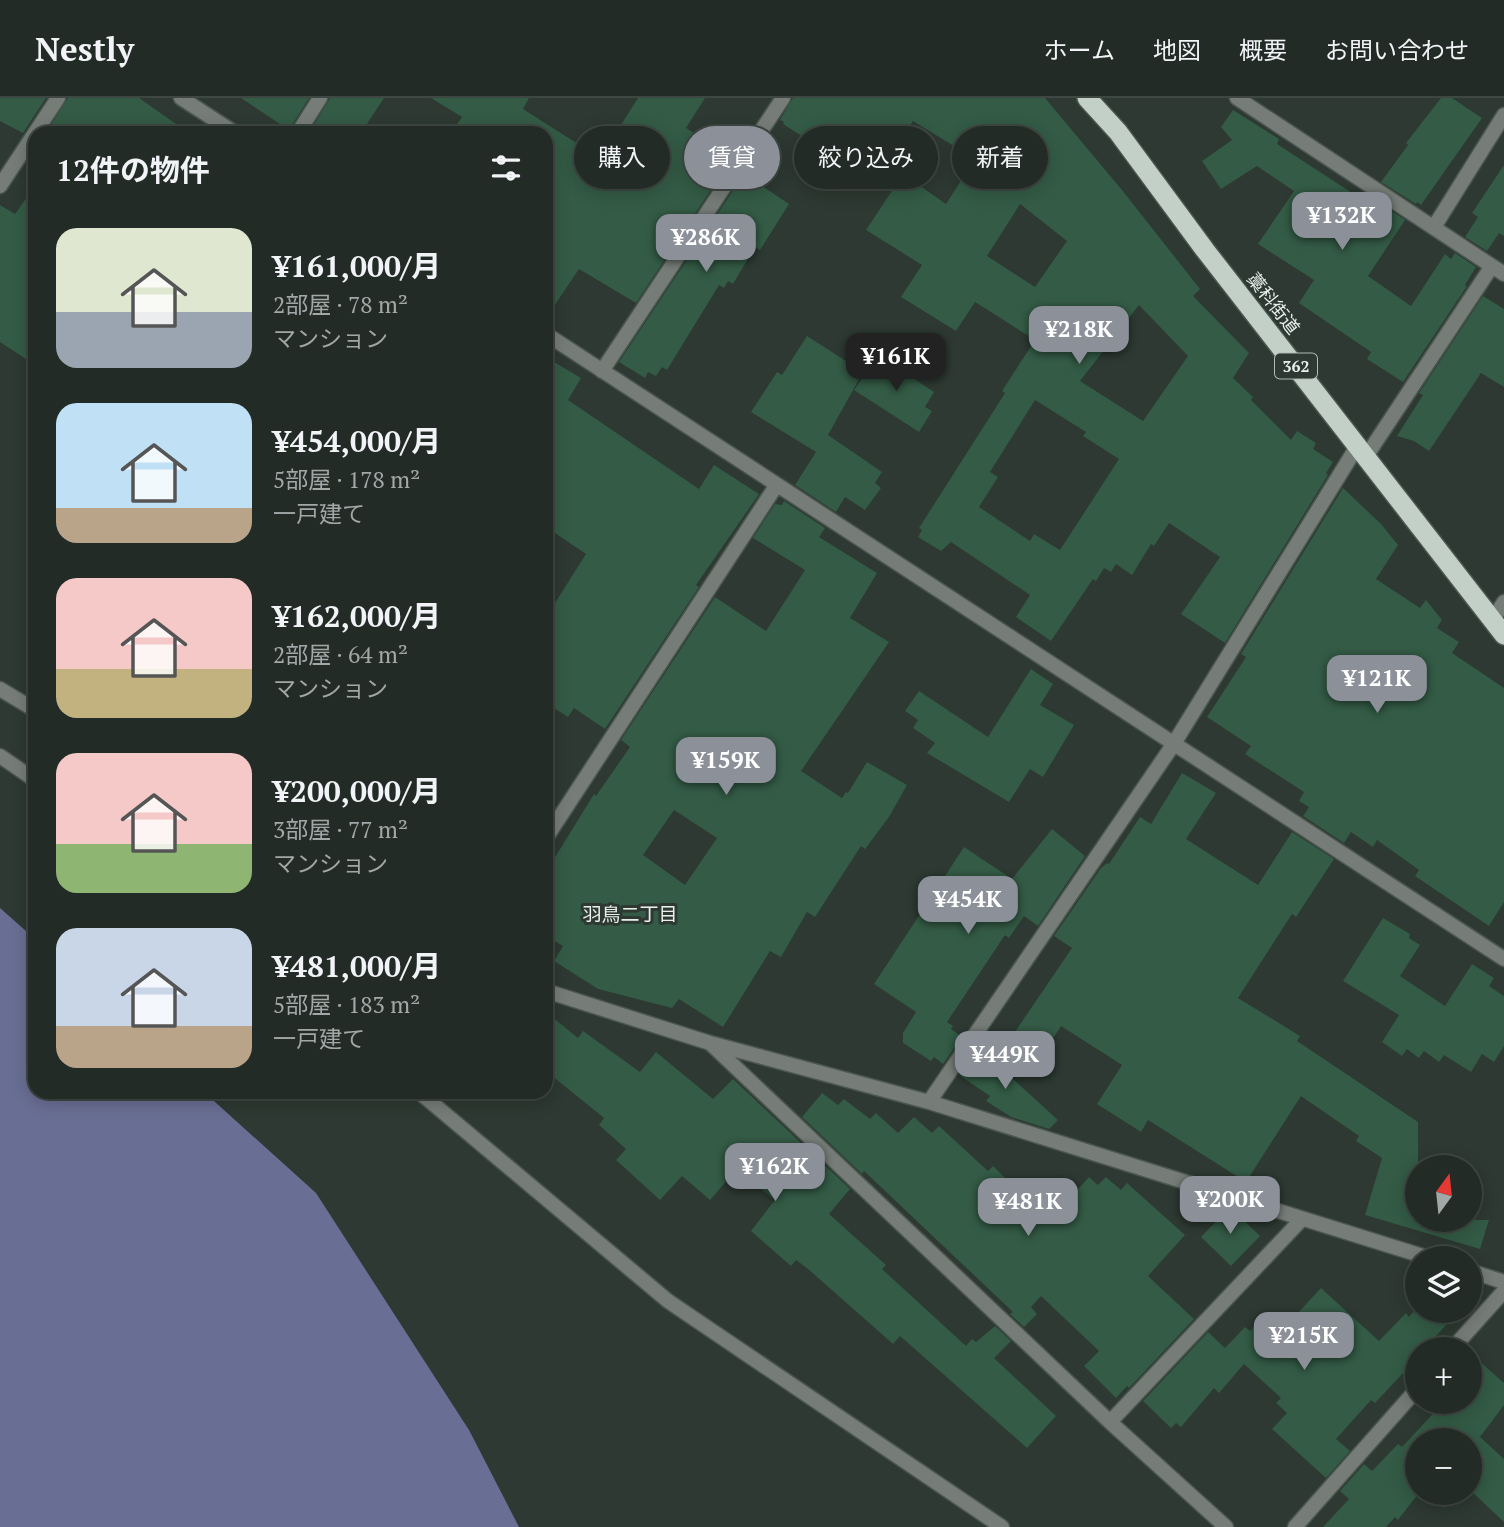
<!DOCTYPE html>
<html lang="ja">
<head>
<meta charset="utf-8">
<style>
  :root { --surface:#222b26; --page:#2a332e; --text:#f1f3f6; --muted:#a2a7a7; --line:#3f4743; --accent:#8c9099 }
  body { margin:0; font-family:"PT Serif","Noto Sans JP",serif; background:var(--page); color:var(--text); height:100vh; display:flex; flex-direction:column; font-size:26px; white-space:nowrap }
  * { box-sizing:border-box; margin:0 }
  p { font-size:23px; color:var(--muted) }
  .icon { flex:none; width:38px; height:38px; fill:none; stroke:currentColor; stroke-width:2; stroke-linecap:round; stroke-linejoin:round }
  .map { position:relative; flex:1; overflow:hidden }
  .details { position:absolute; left:28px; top:28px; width:525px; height:973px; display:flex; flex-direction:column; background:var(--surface); border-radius:21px; box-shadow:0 4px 18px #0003,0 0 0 2px var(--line) }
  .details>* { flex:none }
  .top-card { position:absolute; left:574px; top:28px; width:665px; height:63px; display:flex; gap:14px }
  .needle { width:46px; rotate:15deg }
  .tools { position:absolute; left:1405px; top:1057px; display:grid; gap:14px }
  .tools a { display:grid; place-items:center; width:77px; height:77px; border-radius:50%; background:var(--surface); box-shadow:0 4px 18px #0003,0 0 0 2px var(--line); font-size:35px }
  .price { position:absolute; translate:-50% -60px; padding:0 16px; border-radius:14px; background:var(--accent); color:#fff; font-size:23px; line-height:46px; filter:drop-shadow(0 2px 4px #0008) }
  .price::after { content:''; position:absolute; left:50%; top:42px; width:21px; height:16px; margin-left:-10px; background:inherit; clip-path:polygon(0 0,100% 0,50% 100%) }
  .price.on { background:#222; color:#fff }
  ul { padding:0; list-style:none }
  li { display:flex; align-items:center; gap:21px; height:175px; padding:0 28px }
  li span { display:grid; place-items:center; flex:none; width:196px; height:140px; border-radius:21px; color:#555 }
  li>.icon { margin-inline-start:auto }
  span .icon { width:84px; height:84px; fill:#fffc; stroke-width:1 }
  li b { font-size:30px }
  h2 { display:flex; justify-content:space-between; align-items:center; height:84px; padding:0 28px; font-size:30px }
  .tag { padding:0 24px; border-radius:32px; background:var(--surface); box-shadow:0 4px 18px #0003,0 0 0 2px var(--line); font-size:24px; line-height:63px }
  .tag.on { background:var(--accent); color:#fff }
  header { display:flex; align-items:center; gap:42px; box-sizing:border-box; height:98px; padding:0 35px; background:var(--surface); border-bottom:2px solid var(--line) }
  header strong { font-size:33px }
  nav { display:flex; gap:38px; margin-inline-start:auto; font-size:24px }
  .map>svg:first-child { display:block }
</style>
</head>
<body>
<header>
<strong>Nestly</strong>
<nav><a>ホーム</a><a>地図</a><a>概要</a><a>お問い合わせ</a></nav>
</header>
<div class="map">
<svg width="1504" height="1429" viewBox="0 0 1504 1429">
  <rect width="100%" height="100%" fill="#2d3932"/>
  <path fill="#696e94" d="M0,810l35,31v153h169l112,101 153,237 50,97h-519z"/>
  <path fill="#335b45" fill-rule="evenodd" d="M0,0h46l-23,35 -23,-12z
    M68,0h71l50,35h-143z
    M241,0h68l-20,32z
    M330,0h54l-23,35h-52z
    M431,0h98l-6,11 77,49 38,-60h67l-19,30 41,26 -4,7 5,3 -92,139 -57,-34 -33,49v-185h-95l11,-16z
    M793,0h252l77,92 78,99 -7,7 56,57 -16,25 20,19 -2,3 40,40 6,-9 19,12 -3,6 20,13 -7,11 2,2 -103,168 -44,-29 39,-57 -51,-34 -15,23 -3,-2 -19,31 -16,-11 -5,8 -7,-4 -8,13 -3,-2 -42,62 -35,-24 14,-22 -79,-53 -10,9 -23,-14 4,-7 -3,-2 86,-135 -3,-2 33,-51 -60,-38 -19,29 -55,-34 21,-32 -56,-35 37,-56 43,30 29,-45 -62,-38 -32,49 -46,-31 -8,13 -44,-28 1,-2 -4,-2zM1020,106l47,37 -32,46 -48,-31zM1139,207l49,51 -45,65 -63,-40zM1035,302l51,32 -3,4 36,23 -59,91 -26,-16 -4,7 -51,-34 19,-30 -8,-5z
    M1441,0h11l30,20 -61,87 -4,-3 -1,2 -35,-22 27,-37 -2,-2z
    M1233,12l46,29 -2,5 89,58 4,-5 35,23 -37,56 43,30 34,-52 6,5 4,-6 21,14 -11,18 2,1 -64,96 -36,-23 4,-7 -72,-49 15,-23 -56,-36 36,-53 -37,-25 -36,23 -19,-28 30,-21 -11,-13z
    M1504,67v71l-5,-3 -12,18 -22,-14 13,-20 -6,-4z
    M744,76l45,30 -29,46 -5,-3 -22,37 -5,-3 -4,7 -5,-3 -52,85 -5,-3 -6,9 -8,-4 -3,6 -26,-16z
    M35,88v179l-35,-23v-137l15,9z
    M1483,198l21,13v78l-23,-14 -52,78 -15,-10 -17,-5 26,-41 -4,-2z
    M807,238l56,36 -35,63 54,37 -7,11 6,5 -16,22 -20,-13 -9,15 -41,-27 21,-33 -65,-40 26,-40 5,3z
    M878,257l56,37 -9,15 7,4 -13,21 -65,-42z
    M554,264l27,16 -13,22 131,89 15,-24 45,29 -63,91 3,2 -94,142 -31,-21 -6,9 -22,-14v-86l40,-63 -40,-27v-153z
    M1343,390l38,36 17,21 -22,34 44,29 6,-8 16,20 -5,8 22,14 -7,11 52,35v214l-15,24 -74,-50 4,-6 -42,-30 -4,7 -22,-15 -7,11 -41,-27 6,-9 -10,-6 5,-9 -59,-38 6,-8 -44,-29 39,-60 -5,-3z
    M784,403l41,27 -6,9 58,36 -27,45 39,24 -88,129 41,27 4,-6 2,1 19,-31 40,23 -18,32 -24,32 -4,-3 -46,71 -8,-5 -26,45 -11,-6 -47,76 -44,-28 -7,9 -74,-19 -44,-28 9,-15 -17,-10v-64l48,-78 2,2 34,-49 -9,-7 94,-143 51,34 39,-61 -52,-32 22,-34 7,1zM674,712l43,28 -32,47 -42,-30z
    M1031,571l22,15 -13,21 34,20 -31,52 -13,-8 -21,33 -82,-49 8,-10 -22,-15 5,-8 -13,-9 14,-20 69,46z
    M1182,675l34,20 -30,46 72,46 34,-53 42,27 -38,58 -4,-3 -54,84 62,38 -3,5 121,81v98h71l-9,29 -115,-34 17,-57 -26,-17 3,-5 -58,-40 -55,86 -98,-62 -7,12 -44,-28 25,-39 -61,-39 -25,39 -30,-20 66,-97 -18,-12 47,-68 6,-5 2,1 31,-47 11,7z
    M1052,731l33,27 -47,70 -14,-10 -15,22 -4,-3 -58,87 6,4 -2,3 11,8 -19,27 -9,-7 -3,4 -28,-18v-10l13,-21 -42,-28 90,-137 48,32z
    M1383,820l27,16 -1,4 11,7 -20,31 45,30 27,-42 22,14 -5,8 15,10v50l-10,16 -12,-8 -11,18 -27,-17 -5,7 -15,-11 -5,7 -12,-9 -5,7 -20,-14 17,-27 -56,-34z
    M546,914l32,26 5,-7 57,41 16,-20 57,47 20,-20 117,110 -21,25 57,51 -4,4 84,77 6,-7 4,3 19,-16 16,15 -17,17 62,58 -29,32 -127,-112 -7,8 -85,-75 -12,-9 -5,6 -40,-35 24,-31 -38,-31 -27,31 -28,-24 -22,24 -44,-40 10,-11 -27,-24 5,-7 -58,-47z
    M978,949l15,9 -2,3 67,61 -9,9 -38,-12 -25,-16 4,-5 -31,-21z
    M822,995l16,12 6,-6 26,20 6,-6 22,20 16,-16 18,16 7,-7 49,45 5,-5 56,55 40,-44 9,8 8,-8 15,13 6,-7 58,52 -37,41 46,43 -65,69 -2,-2 -11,12 -32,-32 15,-15 -58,-55 -10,11 6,7 -13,13 -14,-13 3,-2 -149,-141 -2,3 -60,-57z
    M1230,1109l30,29 -29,30 -30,-29z
    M1321,1190l58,53 27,-28 3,4 5,-6h45l-35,38h-6v8l-43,46 -4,-3 -35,39 14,12 -24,27 -54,-49 15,-16 -11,-10 5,-5 -37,-34 -25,29 -5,-5 -33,39 -5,-4 -5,5 -28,-27 65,-69 17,16 20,-21 5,4 16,-18 17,16z
    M1470,1255l34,30v22l-24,32 24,22v63l-34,-32v-50h-52v54l-20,26 -3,-3 -9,10h-63l26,-28 -9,-8 24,-27 8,7 26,-27 4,3 42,-45h26z"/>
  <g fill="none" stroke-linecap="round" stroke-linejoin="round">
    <defs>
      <path id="minor" d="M181,0l54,35
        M1237,0l267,176
        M298,35l22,-35
        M0,88l58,-88
        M1434,129l70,-112
        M546,236l958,625
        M602,273l181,-273
        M1367,357l125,-189
        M1493,521l11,-17
        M0,591l35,21
        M0,658l35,24
        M546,740l230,-352
        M546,893l164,52 219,59 500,156
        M711,946l399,378 116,105
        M419,994l249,209 334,226
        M929,1004l244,-357 185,-300
        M1470,1173l34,11
        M1452,1251l52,-58
        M1110,1324l192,-203
        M1295,1429l123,-139"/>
      <path id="trunk" d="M1087,0l31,34 87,118 299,385"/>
    </defs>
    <use href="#minor" stroke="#4b5650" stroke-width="17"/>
    <use href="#trunk" stroke="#4b5650" stroke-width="22"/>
    <use href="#minor" stroke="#767c78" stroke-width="14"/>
    <use href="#trunk" stroke="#c2d0c7" stroke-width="19"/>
  </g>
  <g text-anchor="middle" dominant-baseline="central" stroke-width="6" stroke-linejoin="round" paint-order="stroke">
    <rect fill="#2d3932" stroke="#b1b9b4" stroke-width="2" x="1275" y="255.5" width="42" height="25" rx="5"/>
    <g font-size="16" font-weight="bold" fill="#e9f0ec">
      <text x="1296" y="268">362</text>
    </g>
    <g font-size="18" fill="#e9f0ec" stroke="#2d3932">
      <text transform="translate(1274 205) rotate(52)">藁科街道</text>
    </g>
    <g font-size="19" fill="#e9f0ec" stroke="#2d3932">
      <text x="630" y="815">羽鳥二丁目</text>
    </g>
  </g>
</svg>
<div class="tools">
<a><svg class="needle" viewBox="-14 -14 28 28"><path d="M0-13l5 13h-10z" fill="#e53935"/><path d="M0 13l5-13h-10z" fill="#a2a7a7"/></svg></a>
<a><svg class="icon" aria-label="layers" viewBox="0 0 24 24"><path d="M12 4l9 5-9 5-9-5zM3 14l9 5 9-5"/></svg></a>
<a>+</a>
<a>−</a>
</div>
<b class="price" style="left:1342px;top:154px">¥132K</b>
<b class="price" style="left:706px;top:176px">¥286K</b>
<b class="price" style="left:1079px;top:268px">¥218K</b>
<b class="price on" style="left:896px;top:295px">¥161K</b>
<b class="price" style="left:1377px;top:617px">¥121K</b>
<b class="price" style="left:726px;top:699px">¥159K</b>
<b class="price" style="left:968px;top:838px">¥454K</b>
<b class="price" style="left:1005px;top:993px">¥449K</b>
<b class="price" style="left:775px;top:1105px">¥162K</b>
<b class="price" style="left:1230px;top:1138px">¥200K</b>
<b class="price" style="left:1028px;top:1140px">¥481K</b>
<b class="price" style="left:1304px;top:1274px">¥215K</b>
<div class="top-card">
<a class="tag">購入</a>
<a class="tag on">賃貸</a>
<a class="tag">絞り込み</a>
<a class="tag">新着</a>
</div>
<section class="details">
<h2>12件の物件<svg class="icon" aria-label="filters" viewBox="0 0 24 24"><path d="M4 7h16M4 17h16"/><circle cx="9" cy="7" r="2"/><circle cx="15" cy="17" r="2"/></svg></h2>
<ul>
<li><span style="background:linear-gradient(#dfe7d0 60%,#9aa5b1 0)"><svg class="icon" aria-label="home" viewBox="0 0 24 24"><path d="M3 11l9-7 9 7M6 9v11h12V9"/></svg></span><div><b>¥161,000/月</b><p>2部屋 · 78 m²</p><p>マンション</p></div></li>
<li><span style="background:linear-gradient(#bfe0f5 75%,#b9a48a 0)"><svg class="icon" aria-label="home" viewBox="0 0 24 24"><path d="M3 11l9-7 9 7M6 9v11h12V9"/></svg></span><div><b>¥454,000/月</b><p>5部屋 · 178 m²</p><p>一戸建て</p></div></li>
<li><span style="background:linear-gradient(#f6c9c9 65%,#c2b280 0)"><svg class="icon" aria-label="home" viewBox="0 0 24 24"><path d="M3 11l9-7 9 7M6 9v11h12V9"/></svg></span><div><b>¥162,000/月</b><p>2部屋 · 64 m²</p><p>マンション</p></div></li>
<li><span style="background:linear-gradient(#f6c9c9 65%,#8fb573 0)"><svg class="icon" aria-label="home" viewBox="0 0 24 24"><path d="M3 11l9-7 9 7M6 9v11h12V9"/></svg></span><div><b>¥200,000/月</b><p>3部屋 · 77 m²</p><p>マンション</p></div></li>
<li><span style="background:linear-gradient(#c9d6e8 70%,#b9a48a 0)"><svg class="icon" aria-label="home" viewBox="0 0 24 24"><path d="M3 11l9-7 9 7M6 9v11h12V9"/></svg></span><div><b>¥481,000/月</b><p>5部屋 · 183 m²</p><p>一戸建て</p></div></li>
</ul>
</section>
</div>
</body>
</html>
